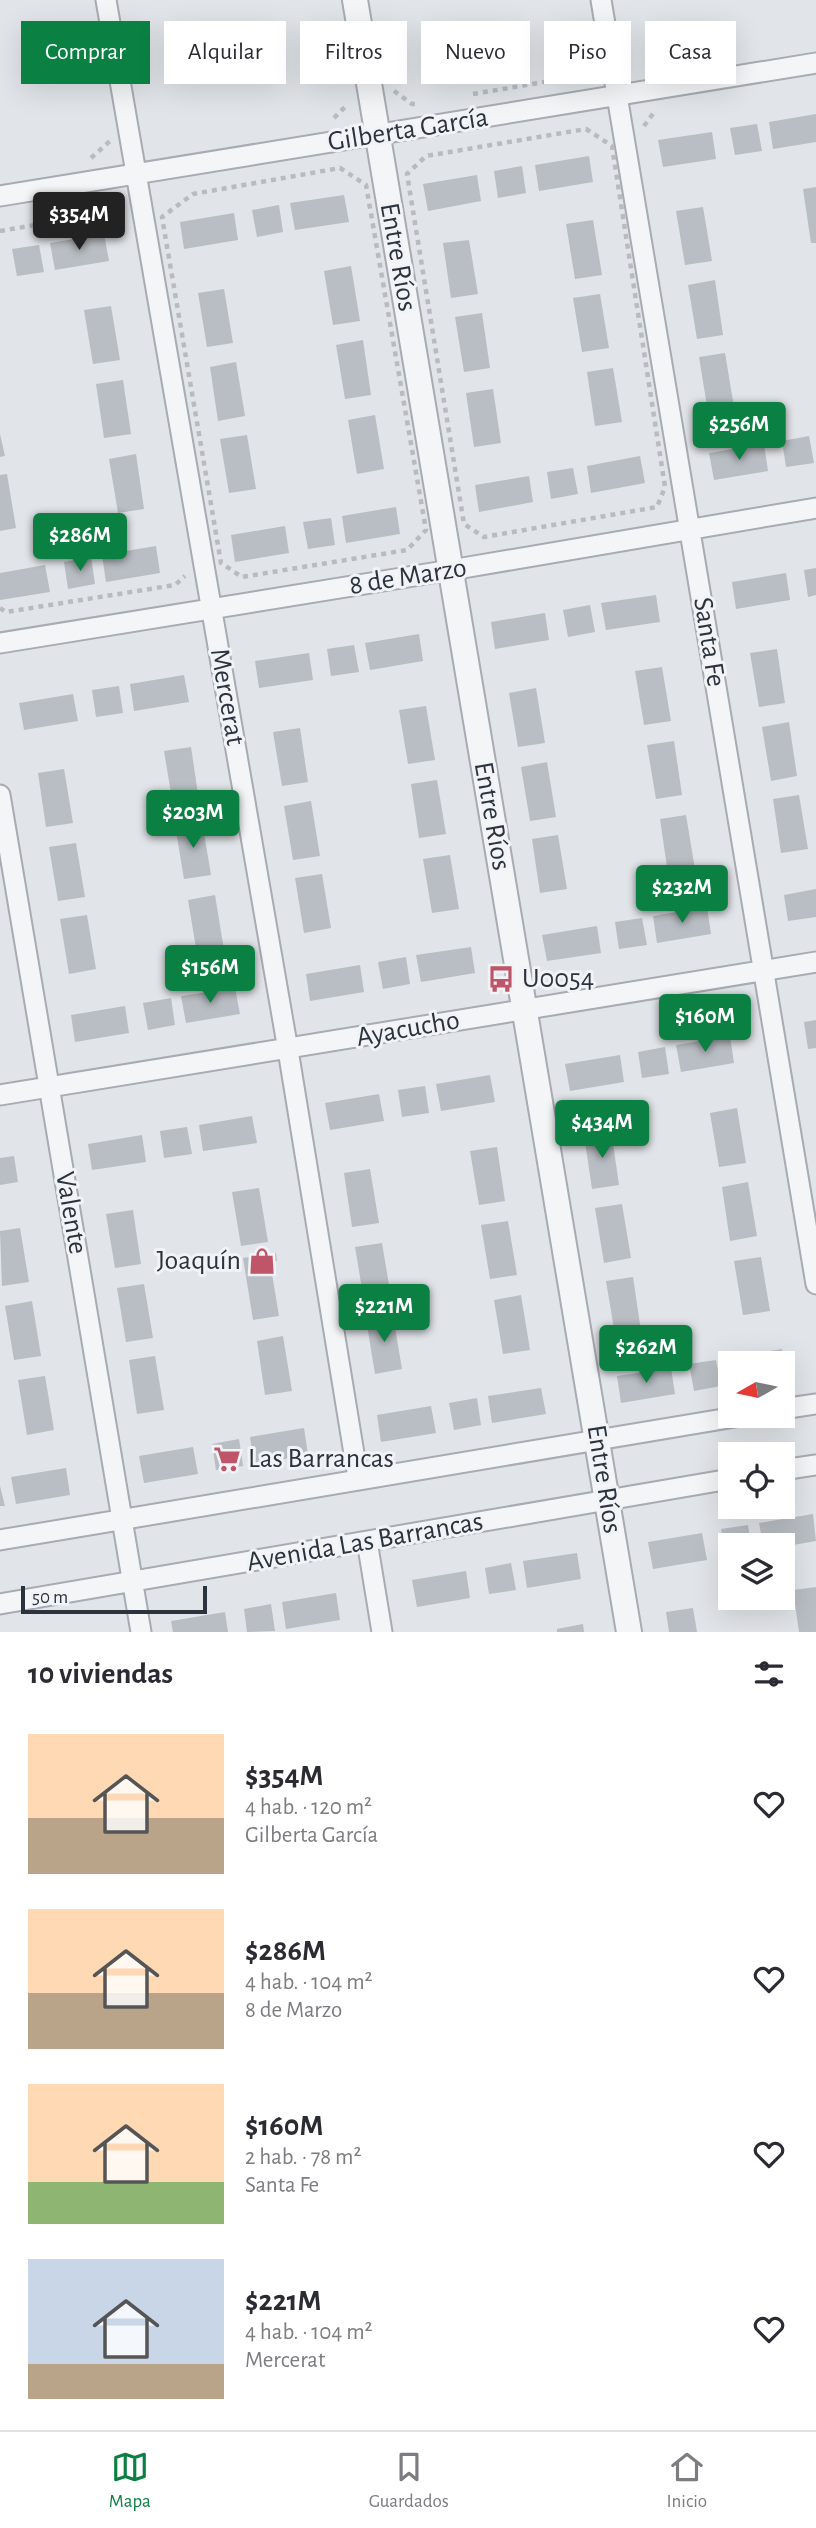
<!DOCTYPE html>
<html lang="es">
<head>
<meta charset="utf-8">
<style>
  :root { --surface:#fff; --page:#f7f7f7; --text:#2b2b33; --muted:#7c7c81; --line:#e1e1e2; --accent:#0b8043 }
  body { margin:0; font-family:"Alegreya Sans",sans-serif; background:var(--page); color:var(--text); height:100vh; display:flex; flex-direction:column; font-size:26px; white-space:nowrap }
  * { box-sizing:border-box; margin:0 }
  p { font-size:23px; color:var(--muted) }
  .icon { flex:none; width:38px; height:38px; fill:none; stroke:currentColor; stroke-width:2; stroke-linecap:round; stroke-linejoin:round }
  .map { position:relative; height:1632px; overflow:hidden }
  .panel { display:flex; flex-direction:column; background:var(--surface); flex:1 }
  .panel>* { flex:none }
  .banner { position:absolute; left:21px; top:21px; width:775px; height:63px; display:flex; gap:14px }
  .needle { width:46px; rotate:261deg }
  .tools { position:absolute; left:718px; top:1351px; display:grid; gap:14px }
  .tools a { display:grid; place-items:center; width:77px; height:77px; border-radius:0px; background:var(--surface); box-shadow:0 7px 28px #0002; font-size:35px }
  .scale { position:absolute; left:21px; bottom:18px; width:186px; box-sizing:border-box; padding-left:7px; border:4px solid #2b333e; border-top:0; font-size:19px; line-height:24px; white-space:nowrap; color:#2b333e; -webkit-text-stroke:5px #f1f3f6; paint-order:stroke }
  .price { position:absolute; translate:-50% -60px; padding:0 16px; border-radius:7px; background:var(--accent); color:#fff; font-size:23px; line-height:46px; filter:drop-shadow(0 2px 4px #0008) }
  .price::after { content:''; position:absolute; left:50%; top:42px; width:21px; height:16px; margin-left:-10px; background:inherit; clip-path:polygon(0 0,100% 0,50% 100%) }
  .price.active { background:#222; color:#fff }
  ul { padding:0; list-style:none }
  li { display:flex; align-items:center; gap:21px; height:175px; padding:0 28px }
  li span { display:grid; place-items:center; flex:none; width:196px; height:140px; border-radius:0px; color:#555 }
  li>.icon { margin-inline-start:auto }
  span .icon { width:84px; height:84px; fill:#fffc; stroke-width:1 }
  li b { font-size:30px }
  h2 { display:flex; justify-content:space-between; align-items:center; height:84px; padding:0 28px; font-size:30px }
  .pill { padding:0 24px; border-radius:0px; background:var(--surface); box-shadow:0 7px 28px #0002; font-size:24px; line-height:63px }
  .pill.active { background:var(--accent); color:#fff }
  .dock { display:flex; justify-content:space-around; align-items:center; height:98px; border-top:2px solid var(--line); background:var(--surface); font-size:19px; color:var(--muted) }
  .dock a { display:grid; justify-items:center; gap:4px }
  .dock .active { color:var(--accent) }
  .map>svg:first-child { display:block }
</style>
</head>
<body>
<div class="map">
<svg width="816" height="1632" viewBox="0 0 816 1632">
  <rect width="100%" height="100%" fill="#e1e4e8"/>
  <path fill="#b9bec4" d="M816,114v28l-43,7 -4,-27z
    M757,124l5,27 -27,4 -5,-27z
    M712,132l4,27 -53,8 -5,-27z
    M589,156l4,26 -54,9 -4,-26z
    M522,166l4,27 -28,5 -4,-27z
    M477,175l4,26 -53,10 -5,-27z
    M816,187v56h-5l-8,-54z
    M344,195l5,27 -54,8 -5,-27z
    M279,205l4,27 -26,5 -5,-27z
    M703,207l9,54 -27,4 -9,-54z
    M234,213l4,27 -54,9 -4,-27z
    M593,220l9,55 -27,4 -9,-55z
    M104,234l5,27 -54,9 -5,-27z
    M469,240l9,54 -27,4 -8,-55z
    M39,245l5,27 -27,4 -5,-27z
    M351,266l9,55 -27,4 -9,-54z
    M715,280l8,55 -26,4 -9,-54z
    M224,289l9,54 -26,4 -9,-54z
    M600,294l9,54 -27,4 -9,-54z
    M111,306l9,54 -27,4 -9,-54z
    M482,313l8,55 -26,4 -9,-55z
    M363,340l8,55 -26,4 -9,-54z
    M725,353l9,54 -26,5 -9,-55z
    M236,362l9,54 -27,5 -8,-54z
    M613,368l9,54 -27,4 -8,-54z
    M123,380l8,54 -27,4 -8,-54z
    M493,389l8,54 -27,4 -8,-54z
    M375,415l9,54 -27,5 -9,-54z
    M0,434l5,22 -5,1z
    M247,435l9,54 -27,4 -9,-54z
    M809,436l5,27 -28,4 -4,-26z
    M764,444l4,27 -54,9 -5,-27z
    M136,454l8,55 -26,4 -9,-54z
    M640,456l5,27 -54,10 -4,-27z
    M573,468l5,26 -27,5 -4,-27z
    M7,474l9,54 -16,3v-56z
    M529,476l4,26 -54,10 -4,-27z
    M396,507l4,27 -54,9 -4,-27z
    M331,518l4,27 -27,4 -5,-27z
    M285,526l4,27 -54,9 -4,-27z
    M156,546l4,27 -54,9 -4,-27z
    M91,557l4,27 -27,5 -4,-27z
    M45,565l5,27 -50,8v-27z
    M816,568v27l-8,2 -4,-27z
    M786,573l4,27 -54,9 -4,-27z
    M656,595l4,27 -54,8 -5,-27z
    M590,605l5,27 -27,5 -5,-27z
    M545,613l4,27 -54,9 -4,-27z
    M419,634l4,27 -53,9 -5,-27z
    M354,645l5,27 -28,4 -4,-27z
    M777,649l8,54 -26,4 -9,-54z
    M309,653l4,27 -54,8 -4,-27z
    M662,667l9,54 -27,4 -9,-54z
    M184,675l5,27 -55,9 -4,-27z
    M119,686l4,27 -27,4 -4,-27z
    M536,688l9,55 -27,4 -9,-54z
    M73,694l5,27 -54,9 -5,-27z
    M426,706l9,54 -27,4 -9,-54z
    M789,722l8,54 -26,5 -9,-54z
    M300,728l8,54 -26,4 -9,-54z
    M674,741l8,54 -26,4 -9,-54z
    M191,747l8,54 -26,4 -9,-54z
    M547,762l9,55 -26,4 -9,-54z
    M64,769l9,54 -27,4 -8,-54z
    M437,780l9,54 -27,4 -8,-54z
    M799,795l9,54 -27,4 -8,-54z
    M311,801l9,55 -27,4 -9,-54z
    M686,815l9,54 -27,5 -8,-55z
    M202,821l9,54 -27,4 -9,-54z
    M558,835l9,54 -27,4 -8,-54z
    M76,843l9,54 -27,4 -9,-54z
    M450,855l9,54 -27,4 -9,-54z
    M322,874l9,54 -27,5 -9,-55z
    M816,889v28l-28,4 -4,-26z
    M215,895l9,55 -27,4 -9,-54z
    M707,907l4,27 -54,9 -4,-27z
    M87,915l9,54 -27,5 -9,-55z
    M642,918l5,27 -28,4 -4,-27z
    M597,926l4,27 -54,8 -5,-26z
    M471,947l4,26 -54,9 -5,-27z
    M406,957l4,27 -27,5 -5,-27z
    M360,965l4,27 -54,9 -4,-27z
    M235,988l5,26 -54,9 -5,-27z
    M171,998l4,27 -27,5 -5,-27z
    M125,1006l4,27 -54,9 -4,-27z
    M816,1020v28l-8,1 -4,-27z
    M730,1036l4,27 -53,9 -5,-27z
    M665,1047l4,27 -27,4 -4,-26z
    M620,1055l4,27 -54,9 -5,-27z
    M490,1075l5,27 -54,9 -5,-27z
    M425,1086l4,27 -27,4 -4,-27z
    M379,1094l5,27 -54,9 -5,-27z
    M737,1108l9,55 -27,4 -9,-54z
    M252,1116l5,27 -54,8 -4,-26z
    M187,1127l5,27 -28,4 -4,-27z
    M611,1130l8,55 -27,4 -8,-54z
    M142,1135l4,27 -54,8 -4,-26z
    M497,1147l8,54 -26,4 -9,-54z
    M14,1156l4,26 -18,3v-27z
    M370,1169l9,54 -27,4 -8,-54z
    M748,1182l9,54 -27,5 -8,-54z
    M259,1188l9,54 -27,4 -9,-54z
    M622,1204l9,54 -27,5 -9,-55z
    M133,1210l8,54 -26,4 -9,-54z
    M508,1221l9,54 -27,4 -9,-54z
    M20,1228l9,54 -27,4 -2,-55z
    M382,1243l9,54 -27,4 -9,-54z
    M276,1253l1,8 -7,1 9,54 -26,4 -10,-62z
    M761,1257l9,54 -27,4 -9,-54z
    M633,1277l8,54 -26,4 -9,-54z
    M144,1284l9,54 -27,4 -9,-54z
    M521,1295l9,55 -27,4 -9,-54z
    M32,1301l9,55 -27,4 -9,-54z
    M393,1315l9,54 -27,5 -9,-55z
    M283,1336l9,55 -27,4 -8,-54z
    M782,1349l4,27h-4v-13h-54l-1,-5z
    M155,1356l9,54 -27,4 -8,-54z
    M716,1360l5,26 -27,5 -5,-27z
    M671,1368l4,26 -54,9 -4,-27z
    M45,1376l9,54 -27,5 -9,-55z
    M541,1388l5,26 -54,9 -4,-27z
    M477,1398l4,27 -27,5 -5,-27z
    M431,1406l5,27 -55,9 -4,-27z
    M304,1428l4,27 -54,9 -4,-27z
    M239,1439l4,27 -27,4 -4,-26z
    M193,1447l5,27 -54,9 -5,-27z
    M66,1468l4,27 -54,9 -5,-27z
    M0,1486l5,20h-5z
    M813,1514l3,27 -34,6 -19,-2 -4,-22z
    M748,1525l3,20h-21v10l-5,1 -4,-27z
    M702,1533l5,27 -54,9 -5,-27z
    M577,1553l4,26 -54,9 -4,-27z
    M511,1563l5,27 -27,4 -4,-26z
    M466,1571l4,27 -53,9 -5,-27z
    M816,1587v45h-17l-6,-42z
    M336,1593l4,27 -54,9 -4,-27z
    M271,1604l4,27 -28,1 -3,-23z
    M693,1608l4,24h-28l-3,-20z
    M225,1612l3,20h-55l-2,-11z
    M583,1624l1,8h-27v-3z"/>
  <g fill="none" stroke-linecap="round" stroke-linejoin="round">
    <defs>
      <path id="minor" d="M106,0l182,1050 70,428
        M601,0l215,1284
        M0,196l816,-133
        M0,643l451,-73 365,-62
        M0,795l141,837
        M0,1095l816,-133
        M782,1409l34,-5
        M782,1470l34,-5
        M0,1540l741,-124
        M367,1541l15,91
        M0,1604l730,-125"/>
      <path id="tertiary" d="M355,0l274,1632"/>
    </defs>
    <use href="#minor" stroke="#a7abb2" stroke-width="23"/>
    <use href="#tertiary" stroke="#a7abb2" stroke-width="28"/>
    <path stroke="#b8bbc0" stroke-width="4.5" stroke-dasharray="5 5" stroke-linecap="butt" d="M394,91l18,13h4
      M473,94l101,-17 16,-15
      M334,118l13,-13
      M644,126l11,-15
      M586,129l26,17 53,341 -8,20 -173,30 -20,-13 -57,-350 19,-18z
      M91,158l19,-17
      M340,168l26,17 60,345 -19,20 -165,27 -21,-14 -59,-346 31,-23z
      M0,231l100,-17 24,16
      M0,608l6,4 169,-27 10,-9"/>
    <use href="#minor" stroke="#f4f5f7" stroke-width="19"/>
    <use href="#tertiary" stroke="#f4f5f7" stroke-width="24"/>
  </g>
  <defs>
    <symbol id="bus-bare" viewBox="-9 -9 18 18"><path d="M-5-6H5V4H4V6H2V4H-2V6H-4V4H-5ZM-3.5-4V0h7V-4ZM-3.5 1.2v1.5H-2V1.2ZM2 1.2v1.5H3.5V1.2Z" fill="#bf5568" stroke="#f1f3f6" stroke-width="2.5" paint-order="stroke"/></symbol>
    <symbol id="shop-bare" viewBox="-9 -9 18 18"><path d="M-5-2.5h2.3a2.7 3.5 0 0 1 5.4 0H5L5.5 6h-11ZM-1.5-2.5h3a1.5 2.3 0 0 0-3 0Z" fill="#bf5568" stroke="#f1f3f6" stroke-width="2.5" paint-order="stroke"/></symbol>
    <symbol id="supermarket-bare" viewBox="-9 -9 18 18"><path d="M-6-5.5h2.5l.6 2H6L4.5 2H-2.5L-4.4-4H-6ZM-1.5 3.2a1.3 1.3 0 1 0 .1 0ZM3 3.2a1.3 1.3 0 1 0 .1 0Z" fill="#bf5568" stroke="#f1f3f6" stroke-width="2.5" paint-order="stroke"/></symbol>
  </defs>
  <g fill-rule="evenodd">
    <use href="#bus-bare" x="482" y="960" width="38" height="38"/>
    <use href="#shop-bare" x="243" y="1242" width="38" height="38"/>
    <use href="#supermarket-bare" x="208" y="1440" width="38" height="38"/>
  </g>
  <g text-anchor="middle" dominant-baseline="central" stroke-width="6" stroke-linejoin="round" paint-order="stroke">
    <g font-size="28" fill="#2b333e" stroke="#f1f3f6">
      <text transform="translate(408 130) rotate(-9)">Gilberta García</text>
      <text transform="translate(398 257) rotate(80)">Entre Ríos</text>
      <text transform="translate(408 577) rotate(-9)">8 de Marzo</text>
      <text transform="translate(709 642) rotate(81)">Santa Fe</text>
      <text transform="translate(227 697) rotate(80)">Mercerat</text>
      <text transform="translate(492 816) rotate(80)">Entre Ríos</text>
      <text transform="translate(408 1029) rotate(-10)">Ayacucho</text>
      <text transform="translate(71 1213) rotate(80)">Valente</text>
      <text transform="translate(604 1479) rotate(81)">Entre Ríos</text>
      <text transform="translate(365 1542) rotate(-10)">Avenida Las Barrancas</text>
    </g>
    <g font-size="28" fill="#2b333e" stroke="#f1f3f6" text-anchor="start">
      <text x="522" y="979">U0054</text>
      <text x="241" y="1261" text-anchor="end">Joaquín</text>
      <text x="248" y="1459">Las Barrancas</text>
    </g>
  </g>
</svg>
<div class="tools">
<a><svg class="needle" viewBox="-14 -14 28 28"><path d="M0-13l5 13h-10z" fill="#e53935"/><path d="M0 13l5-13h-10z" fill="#7c7c81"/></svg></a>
<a><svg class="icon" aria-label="locate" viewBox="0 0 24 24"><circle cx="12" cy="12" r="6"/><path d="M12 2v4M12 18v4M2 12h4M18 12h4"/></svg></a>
<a><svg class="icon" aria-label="layers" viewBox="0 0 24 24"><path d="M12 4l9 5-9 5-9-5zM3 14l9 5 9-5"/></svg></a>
</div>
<div class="scale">50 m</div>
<b class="price active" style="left:79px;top:252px">$354M</b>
<b class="price" style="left:739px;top:462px">$256M</b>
<b class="price" style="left:80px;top:573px">$286M</b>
<b class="price" style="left:193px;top:850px">$203M</b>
<b class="price" style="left:682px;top:925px">$232M</b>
<b class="price" style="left:210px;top:1005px">$156M</b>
<b class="price" style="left:705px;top:1054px">$160M</b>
<b class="price" style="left:602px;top:1160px">$434M</b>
<b class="price" style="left:384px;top:1344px">$221M</b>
<b class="price" style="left:646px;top:1385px">$262M</b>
<div class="banner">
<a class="pill active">Comprar</a>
<a class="pill">Alquilar</a>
<a class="pill">Filtros</a>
<a class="pill">Nuevo</a>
<a class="pill">Piso</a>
<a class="pill">Casa</a>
</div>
</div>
<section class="panel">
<h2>10 viviendas<svg class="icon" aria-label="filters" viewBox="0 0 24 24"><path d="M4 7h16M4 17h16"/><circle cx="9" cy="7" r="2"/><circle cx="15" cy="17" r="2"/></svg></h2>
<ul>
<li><span style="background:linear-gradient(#ffd9b3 60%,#b9a48a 0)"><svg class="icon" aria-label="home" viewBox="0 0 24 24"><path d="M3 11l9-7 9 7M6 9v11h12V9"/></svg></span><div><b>$354M</b><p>4 hab. · 120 m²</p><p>Gilberta García</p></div><svg class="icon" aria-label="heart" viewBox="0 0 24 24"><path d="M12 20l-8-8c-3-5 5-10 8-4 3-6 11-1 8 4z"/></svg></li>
<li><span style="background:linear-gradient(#ffd9b3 60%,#b9a48a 0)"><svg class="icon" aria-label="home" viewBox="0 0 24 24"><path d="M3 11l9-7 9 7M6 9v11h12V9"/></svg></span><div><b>$286M</b><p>4 hab. · 104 m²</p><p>8 de Marzo</p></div><svg class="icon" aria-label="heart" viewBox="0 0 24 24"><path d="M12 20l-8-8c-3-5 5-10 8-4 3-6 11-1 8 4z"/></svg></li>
<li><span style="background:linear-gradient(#ffd9b3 70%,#8fb573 0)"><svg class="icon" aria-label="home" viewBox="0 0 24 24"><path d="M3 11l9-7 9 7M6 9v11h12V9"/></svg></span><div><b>$160M</b><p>2 hab. · 78 m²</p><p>Santa Fe</p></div><svg class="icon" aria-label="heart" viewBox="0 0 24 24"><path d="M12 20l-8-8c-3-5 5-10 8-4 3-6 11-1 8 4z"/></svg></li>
<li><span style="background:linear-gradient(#c9d6e8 75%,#b9a48a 0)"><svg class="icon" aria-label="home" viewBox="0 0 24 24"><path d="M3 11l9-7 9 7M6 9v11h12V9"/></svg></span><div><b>$221M</b><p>4 hab. · 104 m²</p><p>Mercerat</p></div><svg class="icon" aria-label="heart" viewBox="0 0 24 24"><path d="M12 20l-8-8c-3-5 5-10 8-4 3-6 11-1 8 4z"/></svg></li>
</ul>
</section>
<nav class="dock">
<a class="active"><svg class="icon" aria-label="map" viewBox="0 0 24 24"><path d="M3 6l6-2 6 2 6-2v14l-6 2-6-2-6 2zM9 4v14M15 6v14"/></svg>Mapa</a>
<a><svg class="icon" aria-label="saved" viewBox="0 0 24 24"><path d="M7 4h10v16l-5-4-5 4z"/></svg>Guardados</a>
<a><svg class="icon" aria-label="home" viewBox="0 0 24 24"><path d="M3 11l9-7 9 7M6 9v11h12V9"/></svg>Inicio</a>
</nav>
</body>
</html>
